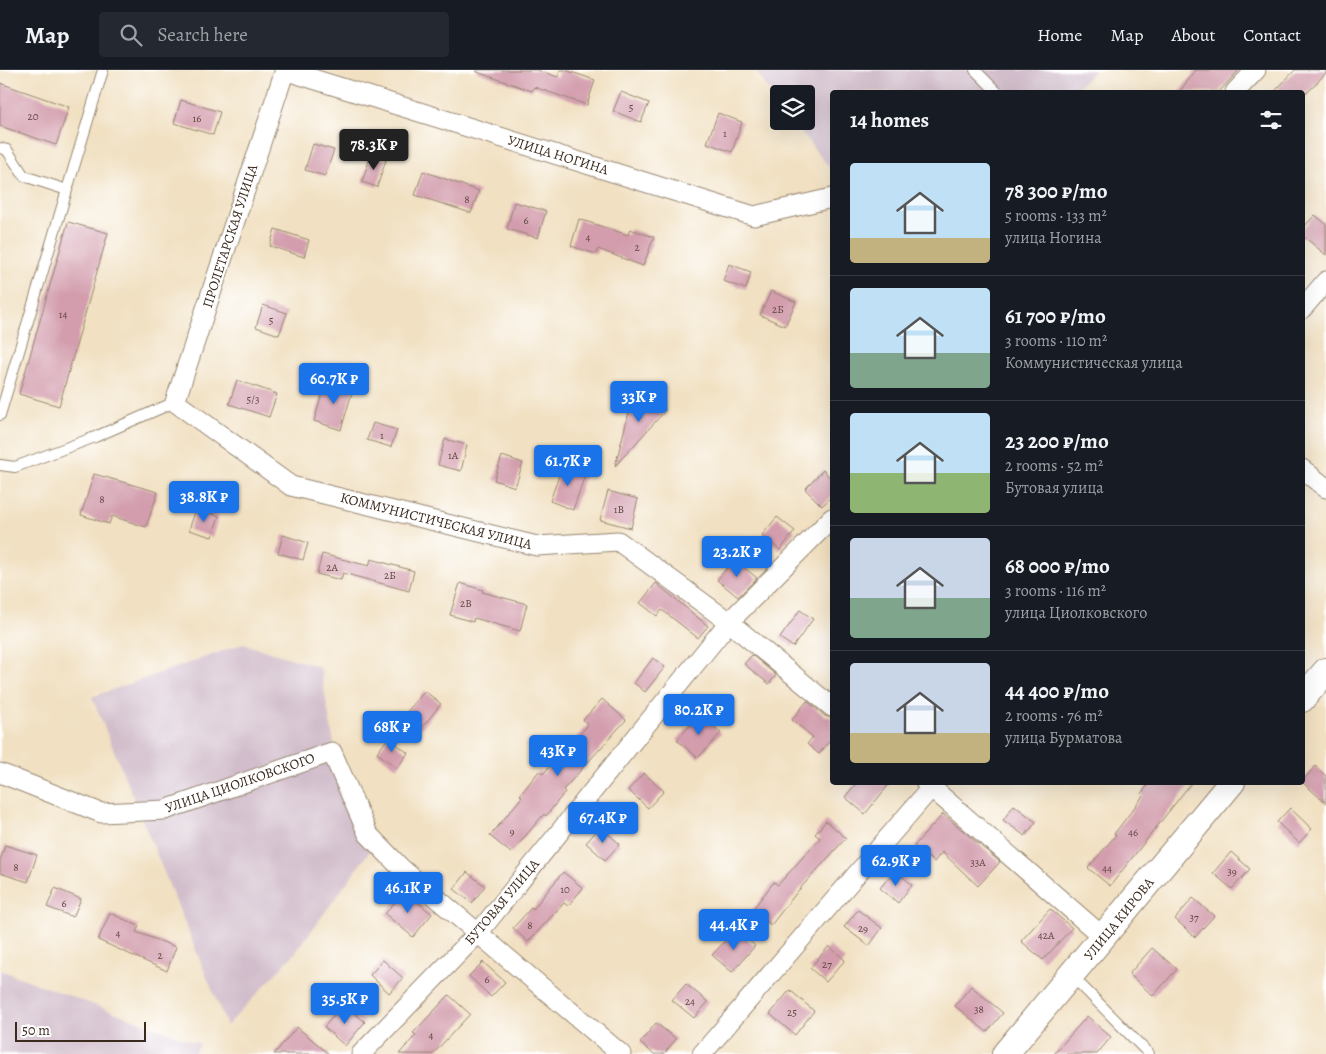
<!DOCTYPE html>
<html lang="en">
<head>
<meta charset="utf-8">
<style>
  :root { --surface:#171b24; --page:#242831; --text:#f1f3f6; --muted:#9ea1a6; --line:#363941; --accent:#1a73e8 }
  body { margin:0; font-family:Alegreya,serif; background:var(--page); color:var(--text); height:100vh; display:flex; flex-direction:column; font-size:19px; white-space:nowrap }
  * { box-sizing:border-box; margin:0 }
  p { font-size:16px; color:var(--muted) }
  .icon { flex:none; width:28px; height:28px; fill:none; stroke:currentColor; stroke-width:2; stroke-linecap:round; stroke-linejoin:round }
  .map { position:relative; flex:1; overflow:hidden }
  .details { position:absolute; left:830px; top:20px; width:475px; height:695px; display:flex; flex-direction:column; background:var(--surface); border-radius:5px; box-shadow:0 5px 20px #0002 }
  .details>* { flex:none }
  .controls { position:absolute; left:770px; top:15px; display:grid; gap:10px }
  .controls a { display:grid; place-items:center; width:45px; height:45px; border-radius:5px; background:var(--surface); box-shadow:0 5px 20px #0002; font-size:25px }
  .scale { position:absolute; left:15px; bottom:12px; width:131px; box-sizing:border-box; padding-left:5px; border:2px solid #3b2a1e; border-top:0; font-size:14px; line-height:18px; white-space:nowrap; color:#3b2a1e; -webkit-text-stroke:4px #fff; paint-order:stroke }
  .price { position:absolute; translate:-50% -42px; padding:0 11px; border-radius:5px; background:var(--accent); color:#fff; font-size:16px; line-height:32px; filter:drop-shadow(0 1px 2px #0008) }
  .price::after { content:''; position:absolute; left:50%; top:30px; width:15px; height:11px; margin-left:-8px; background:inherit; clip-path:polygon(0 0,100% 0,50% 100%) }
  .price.on { background:#222; color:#fff }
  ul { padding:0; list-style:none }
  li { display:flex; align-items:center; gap:15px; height:125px; padding:0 20px }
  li+li { border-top:1px solid var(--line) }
  li span { display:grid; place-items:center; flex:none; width:140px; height:100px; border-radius:5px; color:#555 }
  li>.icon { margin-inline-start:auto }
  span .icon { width:60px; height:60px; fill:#fffc; stroke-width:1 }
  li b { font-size:21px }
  h2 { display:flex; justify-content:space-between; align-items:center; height:60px; padding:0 20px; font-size:21px }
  header { display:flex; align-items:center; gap:30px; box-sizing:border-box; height:70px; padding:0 25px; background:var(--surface); border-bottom:1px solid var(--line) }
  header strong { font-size:24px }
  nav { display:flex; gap:28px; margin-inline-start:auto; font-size:18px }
  .search { width:350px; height:45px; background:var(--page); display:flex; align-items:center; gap:12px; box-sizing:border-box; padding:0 18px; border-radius:5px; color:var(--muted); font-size:19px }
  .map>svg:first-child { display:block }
</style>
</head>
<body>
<header>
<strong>Map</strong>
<div class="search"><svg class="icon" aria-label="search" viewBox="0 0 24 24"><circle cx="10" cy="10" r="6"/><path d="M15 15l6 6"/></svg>Search here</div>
<nav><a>Home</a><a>Map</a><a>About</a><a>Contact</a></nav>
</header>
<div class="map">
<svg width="1326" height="984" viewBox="0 0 1326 984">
  <rect width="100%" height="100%" fill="#fff"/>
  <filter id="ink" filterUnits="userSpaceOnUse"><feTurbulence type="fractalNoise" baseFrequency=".02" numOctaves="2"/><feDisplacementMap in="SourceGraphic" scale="10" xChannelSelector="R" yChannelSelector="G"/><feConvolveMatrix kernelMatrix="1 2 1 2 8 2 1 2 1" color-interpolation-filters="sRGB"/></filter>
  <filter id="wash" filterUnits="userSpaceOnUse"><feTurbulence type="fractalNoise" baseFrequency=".0096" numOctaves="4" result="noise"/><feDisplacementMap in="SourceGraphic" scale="20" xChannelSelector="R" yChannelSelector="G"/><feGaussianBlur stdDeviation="1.12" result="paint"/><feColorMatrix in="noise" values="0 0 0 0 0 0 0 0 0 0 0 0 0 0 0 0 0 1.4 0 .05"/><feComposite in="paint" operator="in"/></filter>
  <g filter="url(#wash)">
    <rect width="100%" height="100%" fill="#f1e0c1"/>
    <path fill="#d1bdcb" d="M755,0h340l-22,22h-241v79l-40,-50h14v-27h-27v9z
      M243,574l77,23 15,82 40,95 -79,108 -69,74 -135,-329z
      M0,900l200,74 -6,10h-194z"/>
    <g id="blocks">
      <path fill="#d39dad" d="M477,0h60l21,7 2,-7h5l30,10 -8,25 -53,-18 -2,4 -55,-19z
        M1196,0h43l-20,22h-40z
        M1295,0h31v3l-18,19h-34z
        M0,13l69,24 -13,38 -56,-19z
        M621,22l28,11 -8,19 -28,-11z
        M181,30l39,12 -7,23 -39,-12z
        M718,43l24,9 -10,30 -25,-9z
        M313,74l21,6 -9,26 -20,-6z
        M371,84l15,6 -9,27 -15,-5z
        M423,101l56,20 -8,22 -56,-18z
        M514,132l32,9 -8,27 -31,-9z
        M1315,145l11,9v31l-24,-20v-6z
        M579,149l49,16 2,-6 24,8 -11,29 -45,-17 -2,5 -25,-8z
        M68,152l40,11 -49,173 -40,-12z
        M275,159l34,11 -5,17 -34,-11z
        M729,194l22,8 -5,17 -23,-8z
        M771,221l25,11 -11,24 -25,-11z
        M263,235l24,8 -8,22 -23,-8z
        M237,310l40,14 -8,23 -40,-13z
        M326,311l27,8 -12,41 -27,-9z
        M645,322l21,18 -51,56 15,-58z
        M373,353l24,7 -6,17 -24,-7z
        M445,369l22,6 -6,26 -23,-6z
        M502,386l21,7 -8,24 -21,-7z
        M563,394l23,8 -13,38 -23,-9z
        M823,400l9,10v16l-10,10 -17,-17z
        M94,404l64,18 -12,35 -34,-11 -3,8 -28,-9z
        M608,421l30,8 -7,29 -31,-8z
        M196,439l23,7 -7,21 -23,-7z
        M777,447l18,14 -15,19 -18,-15z
        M283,465l25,8 -5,17 -25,-7z
        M322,484l47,12 2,-7 43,12 -5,20 -66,-18 -2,7 -24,-6z
        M734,489l23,19 -19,19 -21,-17z
        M460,513l23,7 -1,2 45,12 -7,27 -46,-13 -1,4 -23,-7z
        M656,513l52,43 -10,12 -36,-28 -5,6 -17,-13z
        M800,540l13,9 -20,28 -13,-9z
        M752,585l24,20 -7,9 -25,-20z
        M653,588l12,9 -20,25 -11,-9z
        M425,621l16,13 -21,26 -17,-14z
        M602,629l24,21 -63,70 2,2 -19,24 -2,-2 -33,39 -21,-17 32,-39 -2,-2 19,-24 4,3 45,-49 -5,-5z
        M807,631l18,15 7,2v20l-13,16 -12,-10 6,-7 -21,-17z
        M700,644l21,19 -23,25 -21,-18z
        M388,668l20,15 -11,15 -20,-15z
        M1315,696l11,10v27l-24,-21z
        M644,703l20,18 -16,17 -20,-18z
        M857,712h34l-26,32 -20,-17z
        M1150,712h42l-82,104 -22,-18 28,-33 -2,-1 29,-38 -2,-2z
        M1014,735l22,17 -11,14 -22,-16z
        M1290,738l22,21 -13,14 -22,-21z
        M943,744l57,48 -22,24 -36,-34 -8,10 -20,-16z
        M826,751l20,17 -49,54 -26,33 -19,-15 22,-28 4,3 42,-47 -5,-4z
        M600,757l20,17 -15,16 -19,-17z
        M5,775l32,10 -9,27 -28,-9v-12z
        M1231,782l19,17 -18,20 -19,-16z
        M895,800l17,15 -14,18 -18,-15z
        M467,802l18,14 -13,17 -18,-14z
        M563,802l20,16 -15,18 -4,-3 -36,39 -15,-14 19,-21 1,2z
        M55,818l26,11 -8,18 -26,-10z
        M404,821l28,23 -19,23 -28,-23z
        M1193,828l21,18 -19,21 -20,-18z
        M1050,839l22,19 -29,32 -22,-19z
        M858,840l24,18 -13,18 -25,-19z
        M110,843l29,13 -3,6 40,15 -9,24 -69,-31z
        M736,859l19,17 -23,26 -20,-17z
        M829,876l16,14 -19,22 -16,-14z
        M1152,878l25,21 -24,27 -24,-22z
        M383,890l20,18 -14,15 -19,-18z
        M483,892l22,20 -14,15 -22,-21z
        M686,914l22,18 -14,16 -22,-18z
        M971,916l32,27 -16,19 -32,-26z
        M790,920l24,21 -19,24 -25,-21z
        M449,925l21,19 -37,40h-34l17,-19 -3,-2z
        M344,934l21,18 -20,24 -21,-19z
        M1087,946l24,21 -14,17h-43z
        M656,953l20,16 -12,15h-10l-14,-11z
        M297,957l32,27h-55z"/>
    </g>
  </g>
  <g filter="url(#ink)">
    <use href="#blocks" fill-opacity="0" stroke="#968570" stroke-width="1"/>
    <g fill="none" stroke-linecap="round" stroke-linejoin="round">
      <defs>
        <path id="service" d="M975,0l22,22
          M0,78l7,2 17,26 43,14 -67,225
          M67,120l36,-120
          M0,395l15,2 80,-30 80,-35
          M1072,906l77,78"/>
        <path id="minor" d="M284,0l470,146 78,-18
          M285,0l-110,332 116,84 246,60 81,-5 111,81 103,85
          M1235,22l21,-22
          M1302,239l24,-28
          M1302,399l24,19
          M0,703l101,40 64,-3 167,-58 36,82 34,35 219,185
          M925,712l178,155
          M361,984l118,-122 250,-310 103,-104
          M702,984l234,-272"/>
        <path id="secondary" d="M1302,629l24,-28
          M1005,984l227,-272"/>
      </defs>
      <use href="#service" stroke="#968570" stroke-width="12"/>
      <use href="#minor" stroke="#968570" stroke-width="21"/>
      <use href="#secondary" stroke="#968570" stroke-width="28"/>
      <use href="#service" stroke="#fff" stroke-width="10"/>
      <use href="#minor" stroke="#fff" stroke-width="19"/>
      <use href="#secondary" stroke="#fff" stroke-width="26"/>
    </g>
  </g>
  <g text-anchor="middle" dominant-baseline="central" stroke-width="4" stroke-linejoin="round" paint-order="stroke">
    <g font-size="11" fill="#614742">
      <text x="631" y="37">5</text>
      <text x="33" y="46">20</text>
      <text x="197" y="48">16</text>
      <text x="725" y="63">1</text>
      <text x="467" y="129">8</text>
      <text x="526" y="150">6</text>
      <text x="588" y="167">4</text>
      <text x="637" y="177">2</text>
      <text x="778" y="239">2Б</text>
      <text x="63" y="244">14</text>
      <text x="271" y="250">5</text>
      <text x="253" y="329">5/3</text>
      <text x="382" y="365">1</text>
      <text x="453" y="385">1А</text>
      <text x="102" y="429">8</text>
      <text x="619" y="439">1В</text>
      <text x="332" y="497">2А</text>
      <text x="390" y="505">2Б</text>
      <text x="466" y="533">2В</text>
      <text x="512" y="761">9</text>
      <text x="1133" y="762">46</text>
      <text x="978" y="792">33А</text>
      <text x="16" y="797">8</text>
      <text x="1107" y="798">44</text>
      <text x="1232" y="801">39</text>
      <text x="565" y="819">10</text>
      <text x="64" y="833">6</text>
      <text x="1194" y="847">37</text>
      <text x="530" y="855">8</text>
      <text x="863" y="858">29</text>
      <text x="118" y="863">4</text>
      <text x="1046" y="865">42А</text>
      <text x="160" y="885">2</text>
      <text x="827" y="894">27</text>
      <text x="487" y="909">6</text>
      <text x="690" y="931">24</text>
      <text x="979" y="939">38</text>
      <text x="792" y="942">25</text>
      <text x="431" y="965">4</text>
    </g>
    <g font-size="14" fill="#3b2a1e" stroke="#fff">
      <text transform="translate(558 85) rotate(17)">УЛИЦА НОГИНА</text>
      <text transform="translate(230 166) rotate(-72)">ПРОЛЕТАРСКАЯ УЛИЦА</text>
      <text transform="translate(436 451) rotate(14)">КОММУНИСТИЧЕСКАЯ УЛИЦА</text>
      <text transform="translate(240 713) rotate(-19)">УЛИЦА ЦИОЛКОВСКОГО</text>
      <text transform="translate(502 832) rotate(-50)">БУТОВАЯ УЛИЦА</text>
      <text transform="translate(1119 849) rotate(-51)">УЛИЦА КИРОВА</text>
    </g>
  </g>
</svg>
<div class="controls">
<a><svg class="icon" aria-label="layers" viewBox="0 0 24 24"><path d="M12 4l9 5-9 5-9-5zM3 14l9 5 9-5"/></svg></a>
</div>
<div class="scale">50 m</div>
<b class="price on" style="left:374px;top:101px">78.3K ₽</b>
<b class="price" style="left:334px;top:335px">60.7K ₽</b>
<b class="price" style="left:639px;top:353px">33K ₽</b>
<b class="price" style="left:568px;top:417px">61.7K ₽</b>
<b class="price" style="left:204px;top:453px">38.8K ₽</b>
<b class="price" style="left:737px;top:508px">23.2K ₽</b>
<b class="price" style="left:699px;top:666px">80.2K ₽</b>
<b class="price" style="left:392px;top:683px">68K ₽</b>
<b class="price" style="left:558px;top:707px">43K ₽</b>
<b class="price" style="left:603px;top:774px">67.4K ₽</b>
<b class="price" style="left:896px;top:817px">62.9K ₽</b>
<b class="price" style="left:408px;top:844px">46.1K ₽</b>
<b class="price" style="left:734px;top:881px">44.4K ₽</b>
<b class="price" style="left:345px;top:955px">35.5K ₽</b>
<section class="details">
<h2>14 homes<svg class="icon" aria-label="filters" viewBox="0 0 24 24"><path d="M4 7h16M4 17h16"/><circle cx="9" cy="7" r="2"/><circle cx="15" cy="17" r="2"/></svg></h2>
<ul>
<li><span style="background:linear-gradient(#bfe0f5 75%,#c2b280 0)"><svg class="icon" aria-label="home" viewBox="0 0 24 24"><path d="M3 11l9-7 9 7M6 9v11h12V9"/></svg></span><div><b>78 300 ₽/mo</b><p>5 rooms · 133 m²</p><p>улица Ногина</p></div></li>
<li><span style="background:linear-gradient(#bfe0f5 65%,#7fa58c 0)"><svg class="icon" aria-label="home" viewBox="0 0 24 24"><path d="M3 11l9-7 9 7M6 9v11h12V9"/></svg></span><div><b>61 700 ₽/mo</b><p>3 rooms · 110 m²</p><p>Коммунистическая улица</p></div></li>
<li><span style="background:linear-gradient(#bfe0f5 60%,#8fb573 0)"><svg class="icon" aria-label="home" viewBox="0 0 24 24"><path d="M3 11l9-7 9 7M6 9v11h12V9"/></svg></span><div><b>23 200 ₽/mo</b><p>2 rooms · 52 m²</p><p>Бутовая улица</p></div></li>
<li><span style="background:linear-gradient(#c9d6e8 60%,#7fa58c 0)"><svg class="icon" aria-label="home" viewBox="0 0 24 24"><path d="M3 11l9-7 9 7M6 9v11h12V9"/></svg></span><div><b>68 000 ₽/mo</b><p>3 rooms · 116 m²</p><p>улица Циолковского</p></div></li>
<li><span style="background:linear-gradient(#c9d6e8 70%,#c2b280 0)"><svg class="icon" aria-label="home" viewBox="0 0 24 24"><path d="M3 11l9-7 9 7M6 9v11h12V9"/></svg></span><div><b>44 400 ₽/mo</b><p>2 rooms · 76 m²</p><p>улица Бурматова</p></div></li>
</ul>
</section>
</div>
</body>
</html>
